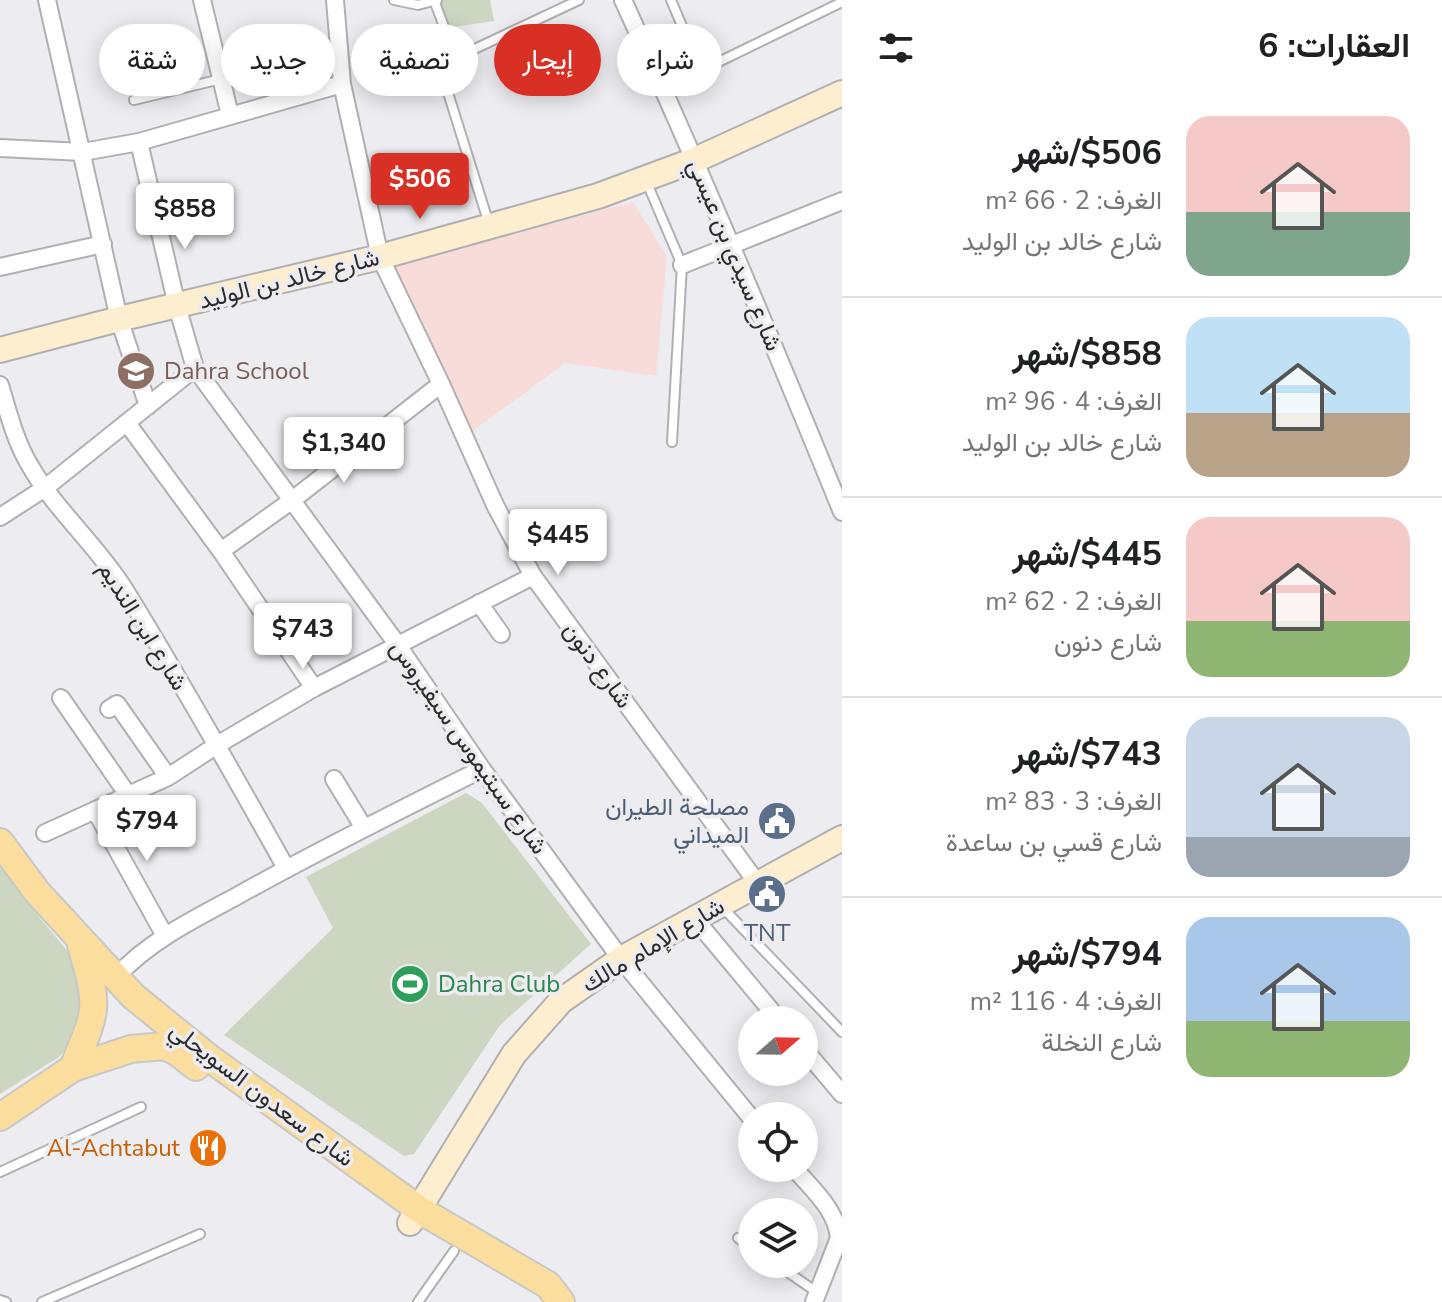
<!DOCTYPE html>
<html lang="ar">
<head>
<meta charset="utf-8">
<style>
  :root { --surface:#fff; --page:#f6f6f6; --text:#202124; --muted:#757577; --line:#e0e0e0; --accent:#d93025 }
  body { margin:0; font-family:"Nunito Sans",Vazirmatn,sans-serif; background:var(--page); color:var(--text); direction:rtl; height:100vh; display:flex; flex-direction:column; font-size:30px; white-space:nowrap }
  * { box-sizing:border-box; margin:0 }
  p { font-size:26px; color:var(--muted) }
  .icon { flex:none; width:44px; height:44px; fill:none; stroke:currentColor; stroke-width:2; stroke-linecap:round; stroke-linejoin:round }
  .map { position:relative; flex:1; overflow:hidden; direction:ltr }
  .details { display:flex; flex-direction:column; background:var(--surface); width:600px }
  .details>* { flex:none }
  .top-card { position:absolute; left:24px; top:24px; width:698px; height:72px; direction:rtl; display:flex; gap:16px }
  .needle { width:52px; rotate:70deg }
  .tools { position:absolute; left:738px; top:1006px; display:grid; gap:16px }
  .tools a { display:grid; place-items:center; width:80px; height:80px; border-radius:50%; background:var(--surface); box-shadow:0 4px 20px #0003; font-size:40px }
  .price { position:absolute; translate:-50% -68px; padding:0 18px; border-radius:8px; background:#fff; color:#222; font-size:26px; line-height:52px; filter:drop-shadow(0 2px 4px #0008) }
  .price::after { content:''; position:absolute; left:50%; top:48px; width:24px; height:18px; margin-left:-12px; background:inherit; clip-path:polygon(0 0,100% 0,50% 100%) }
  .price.active { background:var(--accent); color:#fff }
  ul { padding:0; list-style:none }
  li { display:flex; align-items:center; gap:24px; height:200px; padding:0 32px }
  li+li { border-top:2px solid var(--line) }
  li span { display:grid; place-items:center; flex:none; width:224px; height:160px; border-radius:24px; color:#555 }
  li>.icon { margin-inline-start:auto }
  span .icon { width:96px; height:96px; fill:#fffc; stroke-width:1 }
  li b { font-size:34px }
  h2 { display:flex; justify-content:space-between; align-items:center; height:96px; padding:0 32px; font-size:34px }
  .chip { padding:0 28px; border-radius:36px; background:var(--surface); box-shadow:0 4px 20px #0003; font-size:28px; line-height:72px }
  .chip.active { background:var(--accent); color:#fff }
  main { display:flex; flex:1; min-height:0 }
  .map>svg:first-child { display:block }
</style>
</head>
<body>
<main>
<section class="details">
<h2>العقارات: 6<svg class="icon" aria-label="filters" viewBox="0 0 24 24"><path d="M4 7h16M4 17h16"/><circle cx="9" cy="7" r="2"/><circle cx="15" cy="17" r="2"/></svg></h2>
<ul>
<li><span style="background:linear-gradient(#f6c9c9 60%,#7fa58c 0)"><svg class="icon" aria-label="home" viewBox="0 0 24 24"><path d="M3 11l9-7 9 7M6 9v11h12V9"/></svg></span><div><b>$506/شهر</b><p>الغرف: 2 · 66 m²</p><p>شارع خالد بن الوليد</p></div></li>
<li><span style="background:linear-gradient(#bfe0f5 60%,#b9a48a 0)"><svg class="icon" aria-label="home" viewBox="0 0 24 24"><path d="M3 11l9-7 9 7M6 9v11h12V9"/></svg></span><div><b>$858/شهر</b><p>الغرف: 4 · 96 m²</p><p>شارع خالد بن الوليد</p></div></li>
<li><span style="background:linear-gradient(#f6c9c9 65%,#8fb573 0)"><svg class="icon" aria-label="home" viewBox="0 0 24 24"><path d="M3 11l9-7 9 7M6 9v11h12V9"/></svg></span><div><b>$445/شهر</b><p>الغرف: 2 · 62 m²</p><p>شارع دنون</p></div></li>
<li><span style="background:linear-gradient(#c9d6e8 75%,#9aa5b1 0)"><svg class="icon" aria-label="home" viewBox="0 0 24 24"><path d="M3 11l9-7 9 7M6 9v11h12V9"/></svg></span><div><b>$743/شهر</b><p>الغرف: 3 · 83 m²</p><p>شارع قسي بن ساعدة</p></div></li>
<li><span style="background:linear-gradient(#a9c7e8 65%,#8fb573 0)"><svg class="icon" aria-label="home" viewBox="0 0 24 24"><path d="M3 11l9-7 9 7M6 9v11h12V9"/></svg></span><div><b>$794/شهر</b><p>الغرف: 4 · 116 m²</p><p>شارع النخلة</p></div></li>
</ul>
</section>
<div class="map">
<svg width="842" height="1302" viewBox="0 0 842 1302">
  <rect width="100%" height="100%" fill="#edecf0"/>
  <path fill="#f7dcd9" d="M633,202l34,54 -11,120 -91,-13 -95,70 -80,-166z"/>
  <path fill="#ccd6c1" d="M436,0h54l4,21 -54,8z
    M466,793l16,10 109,141 -91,81 -86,129 -10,2 -180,-121 109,-107 -27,-51z
    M0,865l29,40 41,49 8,17 4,38 -12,34 -11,14 -59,37z"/>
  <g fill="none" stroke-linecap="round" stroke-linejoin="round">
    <defs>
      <path id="lane" d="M394,0l24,5 19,-5
        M434,0l22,59
        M671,0l30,71
        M663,89l179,-87
        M134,100l87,-21
        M647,183l35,82 -10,177
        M489,224l-44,-141c2,-16 7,-22 21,-30l113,-53
        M723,908l119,124
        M0,1172l141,-65
        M738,1238l14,10
        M776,1264l42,29
        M0,1300l6,2
        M42,1302l158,-68
        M418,1302l36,-51"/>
      <path id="street" d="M47,0l72,319 29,87
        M202,0l28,115
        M335,0l7,84 38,173 61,127 54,121 38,71 225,308
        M623,0c77,169 149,340 219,512
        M139,142l38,164 18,62 202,276 85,125 139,190 131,160
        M0,148l83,4 56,-10 203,-58
        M682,265l160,-64
        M0,267l103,-23
        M0,385c8,27 15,55 29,79 26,46 68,81 96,126 56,91 109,185 161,278
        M127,423l94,128 93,137
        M0,517l45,-29 150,-120
        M221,551l70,-50 150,-117
        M479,603l22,31
        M61,698l67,97
        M109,709l8,-5 51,73
        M334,779l30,49
        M95,810l70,126
        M45,833l123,-56 49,-32 97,-57 219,-112
        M694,918l85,102
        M116,977c33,-36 78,-58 121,-81 80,-45 163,-86 245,-127
        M804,1049l38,45
        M794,1168c18,21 42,41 45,70l-25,64"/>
      <path id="secondary" d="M0,350l119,-31 261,-62 218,-61 97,-36 147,-67
        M410,1223l104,-169 47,-53 60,-42 221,-121"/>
      <path id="primary" d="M0,842l37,50 96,104 75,61 212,153 128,75 13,17
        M73,1068c7,-19 18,-39 20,-59 2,-23 -8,-47 -13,-68
        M0,1117l73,-49 58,-19 33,-3 13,6 19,15"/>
    </defs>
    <use href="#lane" stroke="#b0afb2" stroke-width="12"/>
    <use href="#street" stroke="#b0afb2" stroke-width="20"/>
    <use href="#secondary" stroke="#b0afb2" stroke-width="28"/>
    <use href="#primary" stroke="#c8c8c8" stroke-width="30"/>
    <use href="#lane" stroke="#fff" stroke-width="8"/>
    <use href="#street" stroke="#fff" stroke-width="16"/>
    <use href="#secondary" stroke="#fdeecf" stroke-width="24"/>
    <use href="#primary" stroke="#fbdd9e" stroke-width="26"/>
  </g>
  <defs>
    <symbol id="school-disc" viewBox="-11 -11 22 22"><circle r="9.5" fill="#8d6e63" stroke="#edecf0"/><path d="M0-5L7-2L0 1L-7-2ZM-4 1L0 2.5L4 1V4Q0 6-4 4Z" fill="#fff"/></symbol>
    <symbol id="civic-disc" viewBox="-11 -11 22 22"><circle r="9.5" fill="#5c6f8a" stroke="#edecf0"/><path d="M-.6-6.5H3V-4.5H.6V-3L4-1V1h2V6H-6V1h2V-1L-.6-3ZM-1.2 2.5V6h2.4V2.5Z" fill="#fff"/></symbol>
    <symbol id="stadium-disc" viewBox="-11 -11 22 22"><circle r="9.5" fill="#2e9e5b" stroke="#edecf0"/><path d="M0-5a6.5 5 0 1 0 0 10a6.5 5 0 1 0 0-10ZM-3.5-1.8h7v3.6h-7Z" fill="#fff"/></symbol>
    <symbol id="restaurant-disc" viewBox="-11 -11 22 22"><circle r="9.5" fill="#e8710a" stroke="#edecf0"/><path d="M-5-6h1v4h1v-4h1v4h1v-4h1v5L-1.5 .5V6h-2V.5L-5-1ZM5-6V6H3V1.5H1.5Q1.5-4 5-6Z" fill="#fff"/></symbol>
  </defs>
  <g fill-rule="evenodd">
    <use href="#school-disc" x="114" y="349" width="44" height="44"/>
    <use href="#civic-disc" x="755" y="799" width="44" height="44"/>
    <use href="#civic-disc" x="745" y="872" width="44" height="44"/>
    <use href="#stadium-disc" x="388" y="962" width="44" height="44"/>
    <use href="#restaurant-disc" x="186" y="1126" width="44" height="44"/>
  </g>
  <g text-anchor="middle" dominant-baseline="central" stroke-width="7" stroke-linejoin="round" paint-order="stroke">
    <g font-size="24" fill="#2c2c2d" stroke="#edecf0">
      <text transform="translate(735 255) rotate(67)">شارع سيدي بن عيسي</text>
      <text transform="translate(289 279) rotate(-14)">شارع خالد بن الوليد</text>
      <text transform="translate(143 626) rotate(58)">شارع ابن النديم</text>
      <text transform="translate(598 665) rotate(54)">شارع دنون</text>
      <text transform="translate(469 747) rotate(55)">شارع سبتيموس سيفيروس</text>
      <text transform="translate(653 945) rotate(-31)">شارع الإمام مالك</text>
      <text transform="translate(262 1094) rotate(37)">شارع سعدون السويحلي</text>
    </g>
    <g font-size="24" fill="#785e54" stroke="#edecf0" text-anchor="start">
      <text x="164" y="371">Dahra School</text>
    </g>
    <g font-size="24" fill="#4e5e75" stroke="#edecf0" text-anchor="end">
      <text x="749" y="807">مصلحة الطيران<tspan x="749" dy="28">الميداني</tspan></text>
      <text x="767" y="933" text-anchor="middle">TNT</text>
    </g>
    <g font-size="24" fill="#27864d" stroke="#edecf0" text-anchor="start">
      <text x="438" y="984">Dahra Club</text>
    </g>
    <g font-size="24" fill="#c56008" stroke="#edecf0" text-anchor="end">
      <text x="180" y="1148">Al-Achtabut</text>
    </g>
  </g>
</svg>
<div class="tools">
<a><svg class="needle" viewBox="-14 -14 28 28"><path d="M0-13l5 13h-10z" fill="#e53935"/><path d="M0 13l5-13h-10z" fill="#757577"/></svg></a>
<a><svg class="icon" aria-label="locate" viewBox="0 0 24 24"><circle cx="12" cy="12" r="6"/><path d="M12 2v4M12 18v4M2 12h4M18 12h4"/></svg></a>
<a><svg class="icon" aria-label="layers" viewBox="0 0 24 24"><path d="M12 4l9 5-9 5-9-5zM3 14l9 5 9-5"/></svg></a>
</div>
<b class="price active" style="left:420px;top:221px">$506</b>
<b class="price" style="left:185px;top:251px">$858</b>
<b class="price" style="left:344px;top:485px">$1,340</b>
<b class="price" style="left:558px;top:577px">$445</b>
<b class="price" style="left:303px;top:671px">$743</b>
<b class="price" style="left:147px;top:863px">$794</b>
<div class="top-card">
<a class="chip">شراء</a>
<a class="chip active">إيجار</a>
<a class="chip">تصفية</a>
<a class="chip">جديد</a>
<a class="chip">شقة</a>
</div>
</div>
</main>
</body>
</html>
